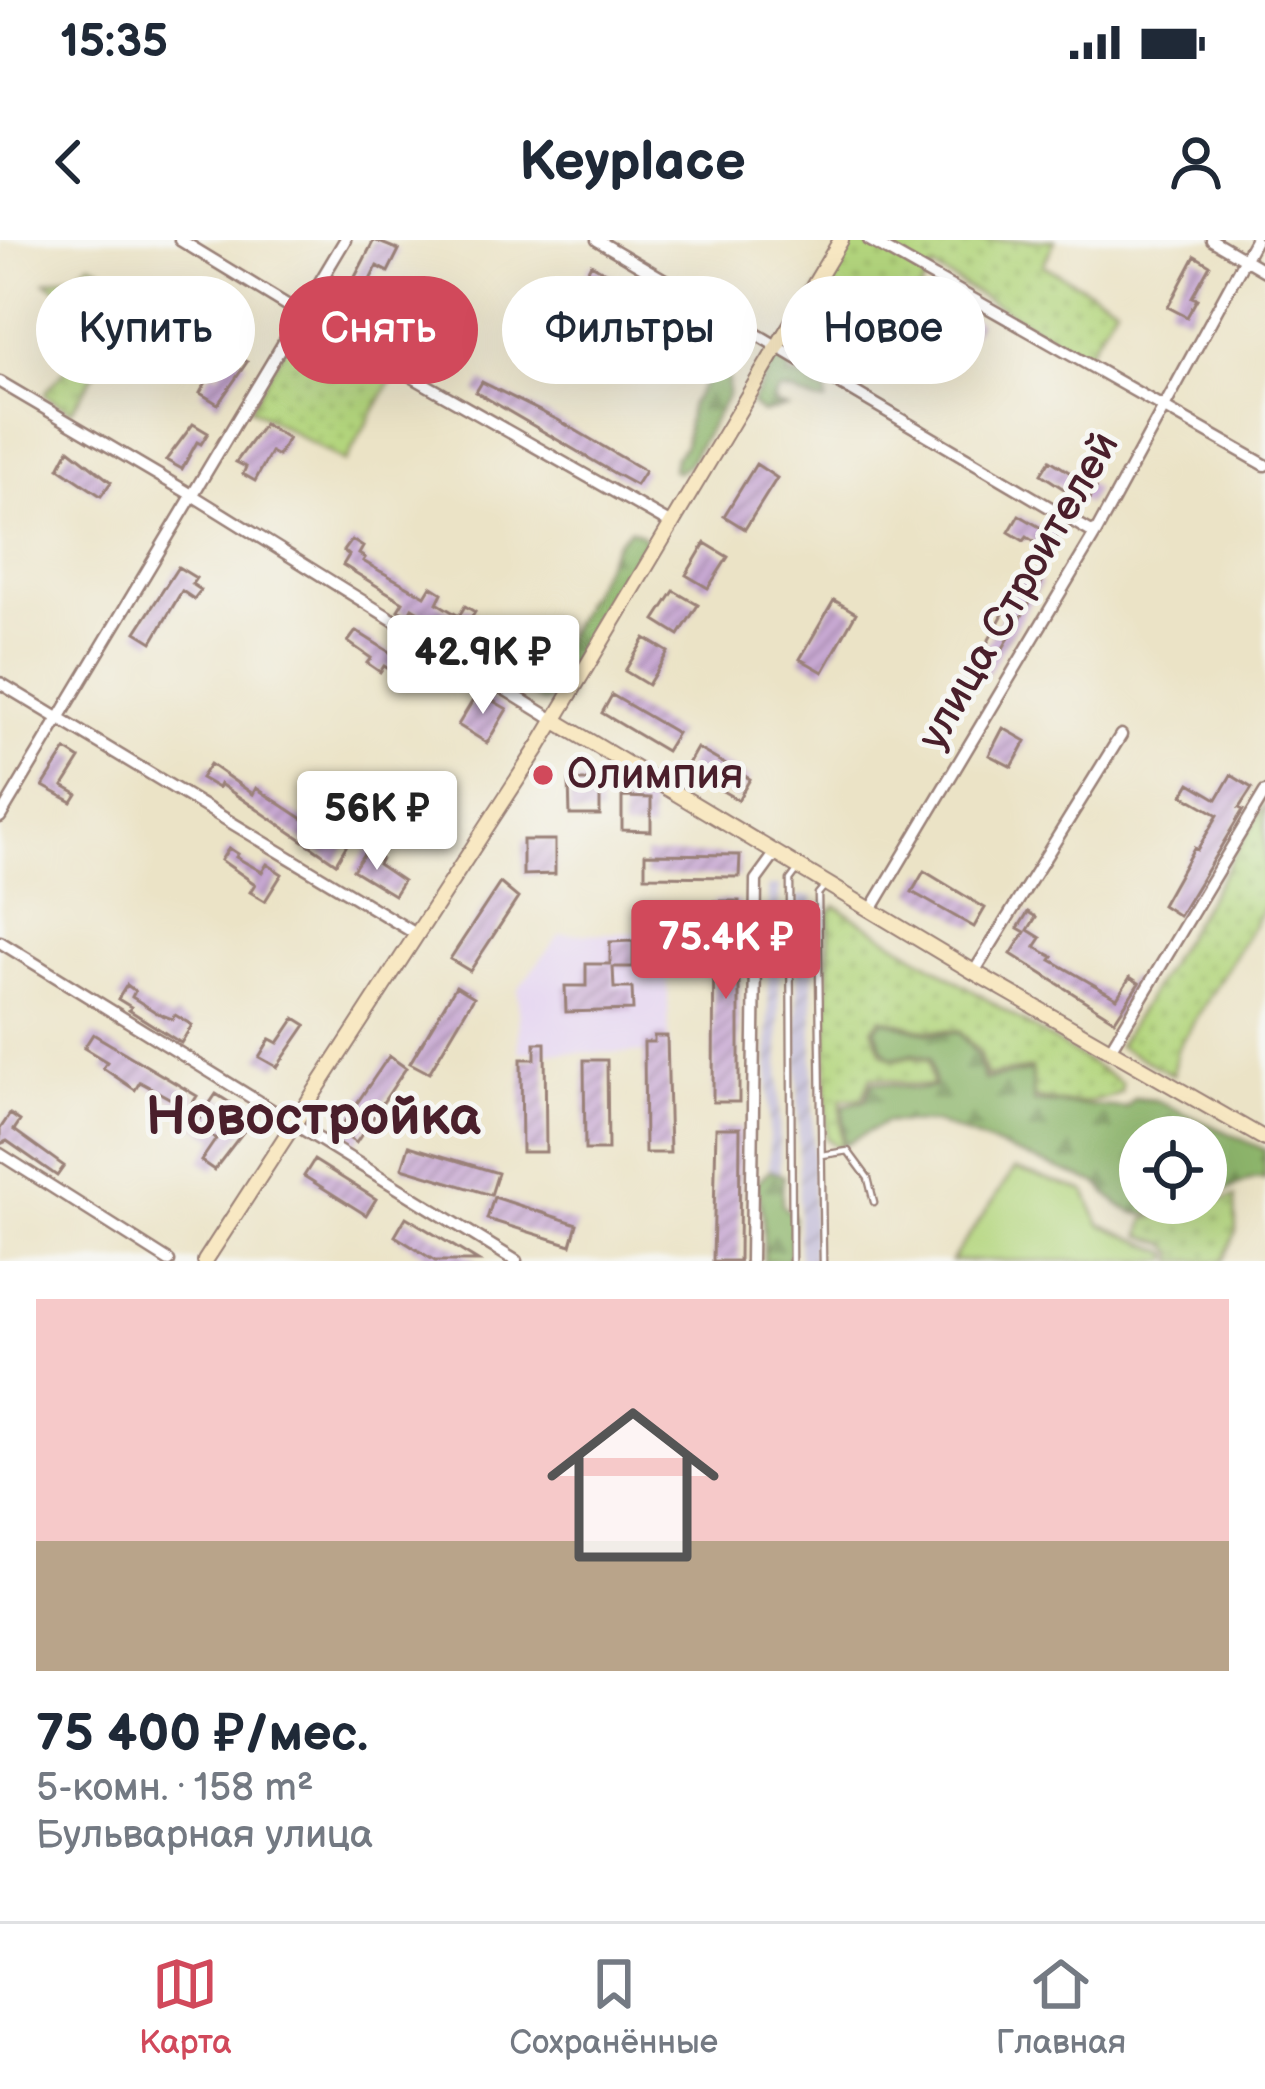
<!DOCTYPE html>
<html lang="ru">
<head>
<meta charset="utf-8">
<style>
  :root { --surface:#fff; --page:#f6f6f7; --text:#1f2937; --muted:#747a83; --line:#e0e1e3; --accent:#d1495b }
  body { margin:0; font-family:"Balsamiq Sans",sans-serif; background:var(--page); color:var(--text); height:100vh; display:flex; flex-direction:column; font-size:45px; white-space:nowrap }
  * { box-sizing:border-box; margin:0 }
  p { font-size:39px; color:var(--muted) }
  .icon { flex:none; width:66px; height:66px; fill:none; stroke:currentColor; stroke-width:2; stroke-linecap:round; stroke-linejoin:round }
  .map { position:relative; height:1021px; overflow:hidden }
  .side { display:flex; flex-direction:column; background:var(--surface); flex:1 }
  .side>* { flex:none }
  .guide { position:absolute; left:36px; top:36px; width:1194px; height:108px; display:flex; gap:24px }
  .tools { position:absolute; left:1119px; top:876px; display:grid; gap:24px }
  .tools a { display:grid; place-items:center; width:108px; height:108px; border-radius:50%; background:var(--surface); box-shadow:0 12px 48px #0002; font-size:60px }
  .price { position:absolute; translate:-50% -102px; padding:0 27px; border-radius:12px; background:#fff; color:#222; font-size:39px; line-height:78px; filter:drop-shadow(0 3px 6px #0008) }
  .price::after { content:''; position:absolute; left:50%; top:72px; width:36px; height:27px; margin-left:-18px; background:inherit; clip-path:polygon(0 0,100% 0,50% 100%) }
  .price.active { background:var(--accent); color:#fff }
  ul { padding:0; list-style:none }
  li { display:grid; align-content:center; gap:24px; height:636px; padding:0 36px }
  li+li { border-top:3px solid var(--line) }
  li span { display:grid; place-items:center; height:372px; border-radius:0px; color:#555 }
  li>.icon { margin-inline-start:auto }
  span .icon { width:216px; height:216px; fill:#fffc; stroke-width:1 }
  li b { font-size:51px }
  .chip { padding:0 42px; border-radius:54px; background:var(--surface); box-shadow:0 12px 48px #0002; font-size:42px; line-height:108px }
  .chip.active { background:var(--accent); color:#fff }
  .status { display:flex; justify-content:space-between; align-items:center; height:84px; padding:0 60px; background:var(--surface); direction:ltr }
  .status svg { height:33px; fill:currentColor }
  header { display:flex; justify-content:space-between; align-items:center; height:156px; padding:0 36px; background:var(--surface); font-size:54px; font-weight:700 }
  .dock { display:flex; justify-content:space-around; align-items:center; height:168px; border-top:3px solid var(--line); background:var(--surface); font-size:33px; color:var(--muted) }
  .dock a { display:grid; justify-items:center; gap:6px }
  .dock .active { color:var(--accent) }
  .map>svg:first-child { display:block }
</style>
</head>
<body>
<div class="status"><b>15:35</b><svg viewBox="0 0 49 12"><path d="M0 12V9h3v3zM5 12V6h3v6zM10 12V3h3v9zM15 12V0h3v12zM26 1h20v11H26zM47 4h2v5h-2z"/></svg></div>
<header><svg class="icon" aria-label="back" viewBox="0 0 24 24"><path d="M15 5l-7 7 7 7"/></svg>Keyplace<svg class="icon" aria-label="person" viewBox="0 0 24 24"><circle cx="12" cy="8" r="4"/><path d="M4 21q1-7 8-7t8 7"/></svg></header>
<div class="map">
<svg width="1265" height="1021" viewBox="0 0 1265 1021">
  <defs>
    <pattern id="industrial-furrows" width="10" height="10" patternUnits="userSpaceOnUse" patternTransform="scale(3)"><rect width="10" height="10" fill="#c6c0d9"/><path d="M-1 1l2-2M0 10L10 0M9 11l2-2" fill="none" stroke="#aca5ba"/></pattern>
    <pattern id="grass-dots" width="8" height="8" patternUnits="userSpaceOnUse" patternTransform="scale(3)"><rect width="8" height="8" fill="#b3d57d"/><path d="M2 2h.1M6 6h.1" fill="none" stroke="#9bb66c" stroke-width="1.8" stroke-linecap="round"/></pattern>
    <pattern id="forest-firs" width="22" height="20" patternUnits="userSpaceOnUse" patternTransform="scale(3)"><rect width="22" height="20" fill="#8eb66c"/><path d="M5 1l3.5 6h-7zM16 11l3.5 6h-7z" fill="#769359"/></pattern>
    <pattern id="building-hatch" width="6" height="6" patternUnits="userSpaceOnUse" patternTransform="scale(3)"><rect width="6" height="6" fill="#c7a8d2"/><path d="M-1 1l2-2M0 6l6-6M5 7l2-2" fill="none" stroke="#a488ab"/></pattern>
  </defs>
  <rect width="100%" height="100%" fill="#f6f6f2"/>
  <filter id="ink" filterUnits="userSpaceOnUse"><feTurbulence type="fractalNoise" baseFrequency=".00833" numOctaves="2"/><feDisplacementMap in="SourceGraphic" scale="24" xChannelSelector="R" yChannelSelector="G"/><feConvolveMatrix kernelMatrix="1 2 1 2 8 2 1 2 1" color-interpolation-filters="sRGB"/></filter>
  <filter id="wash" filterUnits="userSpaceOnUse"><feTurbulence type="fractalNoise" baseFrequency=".004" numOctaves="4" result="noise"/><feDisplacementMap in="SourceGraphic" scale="48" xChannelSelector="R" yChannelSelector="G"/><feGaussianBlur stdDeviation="2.7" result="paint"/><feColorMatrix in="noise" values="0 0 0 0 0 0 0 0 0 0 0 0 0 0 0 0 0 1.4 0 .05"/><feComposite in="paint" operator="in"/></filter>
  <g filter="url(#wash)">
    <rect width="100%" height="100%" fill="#ebe3c6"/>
    <path fill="#e4d3f1" d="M667,692l2,121 -150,-1 -1,-63 42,-55z"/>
    <path fill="url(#industrial-furrows)" d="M768,646h11l1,375h-11z
      M797,656h16v365h-14z"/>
    <path fill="url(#grass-dots)" stroke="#7e7a54" stroke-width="3" d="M847,0h208l-12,25 73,40 -31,52 -152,-89 -69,120 -79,-44z
      M90,23l12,6 -4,22 13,10 30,-1 -70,111 -26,-16 1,-4 38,-43 16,-34 -54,-32 31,-8z
      M337,38l58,33 -20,31 -59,-33z
      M298,85l94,54 -47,83 -95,-54z
      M1265,565v101l-88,144 -4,25 -55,-29z
      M836,666l286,177 -1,9c-28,15 -56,12 -87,6l-2,-30 -46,8 -7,-24 -20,-21 -33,-1 -45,-12 -9,10 10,25 12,7 18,-3 17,4 3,24c-22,3 -39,-7 -61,-8l-9,22h-21v46l-4,2 -11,-9 3,-225z
      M1235,957l1,35 -13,29h-50l3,-8 -9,-9 -26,-9 4,-16z"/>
    <path fill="url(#forest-firs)" stroke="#6c6a4c" stroke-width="3" d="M777,116l13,12 -2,8h14l14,13 10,3v10c-18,1 -30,-13 -47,-11l-5,8 1,5 12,4 -25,5 -11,-9z
      M717,126l11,7v22l-40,69 -10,8 -5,-2 2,-13 10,-12 5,-40z
      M630,289l11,5 6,8 -53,78 2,12 -44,67 -10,3 -9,-6 1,-13 24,-31 59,-110z
      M883,780l45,13h31l18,22 7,25 47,-9 3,31 92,6 9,-10 20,2 110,50v29c-17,-4 -31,12 -49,15l-10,-10v-47h-66v66h32c-27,25 -56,4 -73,-19l-163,-61 -50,-1 -43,23 1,-40 21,-4 7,-19c23,1 41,11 63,5l-5,-29 -17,-4 -21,4 -9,-9 -8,-21z
      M770,930l13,6 -1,29 12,12 -5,44h-25l-1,-46 -7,-32z"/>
    <path fill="#b3d57d" stroke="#7e7a54" stroke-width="3" d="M1015,929l70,22 15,33 71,30 -4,7h-216z"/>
    <g id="blocks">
      <path fill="url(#building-hatch)" d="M374,0l25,10 -11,22 -11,-6 -10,20 -13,-7z
        M1195,16l15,9 -18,32 5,2 -10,18 -19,-10z
        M591,24l55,31 -9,16 -52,-35z
        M946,58l33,25 -9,16 -35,-22z
        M231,113l16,9 -29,42 -18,-11 12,-22 6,4z
        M482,142l76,38 87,51 -9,14 -22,-12 -138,-81z
        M193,184l15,9 -7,11 -4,-2 -15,27 -16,-9z
        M264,184l24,14 -10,18 -7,-4 -16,29 -12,-7 3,-7 -10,-5z
        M69,209l42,33 -10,14 -42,-28z
        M1050,220l46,29 -9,15 -46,-30z
        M756,224l21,14 -32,51 -21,-13z
        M1019,275l24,14 5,-9 14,9 -14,22 -21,-14 -3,4 -15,-9z
        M352,300l11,7 -4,7 6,4 -2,3 17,10 45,25 6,-10 11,7 -5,10 22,13 6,-10 10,6 -8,13 17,10 -7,13 -33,-19 2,-4 -16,-11 -2,4 -16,-10 -4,8 -10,-6 5,-8 -60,-37 6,-10 -5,-4z
        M705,303l23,14 -20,31 -22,-13z
        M178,327l18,11 -4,6 9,6 -7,9 -12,-8 -30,51 -16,-10z
        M1026,332l16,10 -56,95 -13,-8z
        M674,351l24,14 -19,30 -24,-15z
        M834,360l22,13 -33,59 -23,-13z
        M356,391l62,39 -8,12 -26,-16 -4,6 -13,-9 4,-5 -23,-16z
        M645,398l23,14 -20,33 -23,-14z
        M478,452l29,17 -20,34 -29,-18z
        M612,455l65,38 -11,18 -64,-38z
        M1003,488l23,13 -14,26 -23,-12z
        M697,508l53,31 -12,21 -53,-31z
        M66,510l14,9 -17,27 14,8 -5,8 -29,-16z
        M210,524l43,30 3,-6 77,51 2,-3 13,7 -12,20 -116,-79 -2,4 -17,-10z
        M1231,535l21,13 -13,20 4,2 -64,106 -17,-11 32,-57 3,2 21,-35 -35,-20 7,-12 27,16z
        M569,541h31v34h-30z
        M622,557l29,1v33l-29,-1z
        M523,600h32v34l-32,1z
        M229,608l9,6 -2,3 26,15 5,-8 15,10 -17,27 -15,-9 5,-8 -34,-24z
        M367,609l14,9 -3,6 25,17 -9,14 -41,-25z
        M645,614l95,1 -1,22 -94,-1z
        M924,631l61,37 -11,19 -62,-35z
        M500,643l18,15 -48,73 -20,-12z
        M714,661h25v201h-26z
        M1028,672l8,5 -8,13 13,8 -6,9 18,10 -2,3 66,38 13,-21 9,6 -24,37 -104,-66 14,-22 -7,-4z
        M633,701v26h-20l1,21h18l1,22 -67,2 -1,-26h21v-22h24v-22z
        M127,745l8,6 -3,6 25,16 15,6 3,-4 17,10 -11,18 -52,-33 2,-3 -13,-8z
        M456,746l18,11 -45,76 -19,-10z
        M295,778l11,7 -29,42 -18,-10 11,-18 8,4z
        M93,794l104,62 -8,13 -49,-27 -5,8 -32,-22 4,-6 -23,-14z
        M654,796h13l3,117h-25l-1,-111h10z
        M535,803h10l1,109h-24l-1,-93h14z
        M389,816l17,12 -50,75 -18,-12z
        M584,820h23l1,90h-23z
        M216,854l38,24 -40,52 -13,-9 15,-22 -21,-14z
        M10,874l10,7 -6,9 50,36 -7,10 -50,-35 -7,3v-15z
        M716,888h24l-1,133h-26z
        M409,906l89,27 -7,22 -89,-27z
        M314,920l62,39 -10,16 -62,-39z
        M494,957l83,27 -6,21 -84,-26z
        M406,977l72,44h-43l-40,-25z"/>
    </g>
  </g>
  <g filter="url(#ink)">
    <use href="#blocks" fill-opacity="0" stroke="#9a8178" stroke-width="3"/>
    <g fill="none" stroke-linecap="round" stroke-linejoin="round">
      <defs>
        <path id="lane" d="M823,648l-5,6 5,367
          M822,915l26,-4 20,27 6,24
          M792,1021l-2,-381 6,-8"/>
        <path id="street" d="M180,0l120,73 373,212
          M597,0l498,294
          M869,0l396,225
          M1212,0l53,31
          M0,142l192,113 362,225
          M0,443l416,251
          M0,577l345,-577
          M871,670l224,-376 160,-294
          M0,702l516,319
          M974,732l147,-237
          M1110,810l155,-258
          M0,914l169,107
          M751,1021l5,-381 19,-26"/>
        <path id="secondary" d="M554,480l420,252 291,167
          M205,1021l334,-515 302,-506"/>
      </defs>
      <use href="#lane" stroke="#9a8178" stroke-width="9"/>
      <use href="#street" stroke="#9a8178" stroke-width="15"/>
      <use href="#secondary" stroke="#9a8178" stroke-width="18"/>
      <use href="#lane" stroke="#fff" stroke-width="4.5"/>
      <use href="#street" stroke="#fff" stroke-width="10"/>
      <use href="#secondary" stroke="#f8e8c3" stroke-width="14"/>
    </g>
  </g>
  <circle fill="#d1495b" stroke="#f6f6f2" stroke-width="4.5" cx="543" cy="535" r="12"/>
  <g text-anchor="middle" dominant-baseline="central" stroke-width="10" stroke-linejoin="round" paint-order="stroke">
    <g font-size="42" fill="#4a1f2b" stroke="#f6f6f2">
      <text transform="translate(1019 351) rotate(-60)">улица Строителей</text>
    </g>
    <g font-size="42" fill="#4a1f2b" stroke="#f6f6f2" text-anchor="start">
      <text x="567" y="535">Олимпия</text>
    </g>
    <g font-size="54" font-weight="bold" fill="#4a1f2b" stroke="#f6f6f2">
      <text x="313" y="877">Новостройка</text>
    </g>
  </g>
</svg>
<div class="tools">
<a><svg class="icon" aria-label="locate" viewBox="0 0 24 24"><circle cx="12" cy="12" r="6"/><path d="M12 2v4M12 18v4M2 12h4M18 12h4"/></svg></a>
</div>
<b class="price" style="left:483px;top:477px">42.9K ₽</b>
<b class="price" style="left:377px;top:633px">56K ₽</b>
<b class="price active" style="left:726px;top:762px">75.4K ₽</b>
<div class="guide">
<a class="chip">Купить</a>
<a class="chip active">Снять</a>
<a class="chip">Фильтры</a>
<a class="chip">Новое</a>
</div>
</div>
<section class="side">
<ul>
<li><span style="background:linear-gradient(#f6c9c9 65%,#b9a48a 0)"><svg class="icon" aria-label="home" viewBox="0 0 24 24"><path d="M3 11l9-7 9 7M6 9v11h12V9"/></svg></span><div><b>75 400 ₽/мес.</b><p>5-комн. · 158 m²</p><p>Бульварная улица</p></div></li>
</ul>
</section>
<nav class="dock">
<a class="active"><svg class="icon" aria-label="map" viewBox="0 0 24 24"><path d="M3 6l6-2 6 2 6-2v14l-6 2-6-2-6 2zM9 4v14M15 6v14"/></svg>Карта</a>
<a><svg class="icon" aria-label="saved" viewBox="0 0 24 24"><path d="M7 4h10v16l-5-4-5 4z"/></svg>Сохранённые</a>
<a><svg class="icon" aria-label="home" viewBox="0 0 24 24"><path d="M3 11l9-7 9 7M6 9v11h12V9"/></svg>Главная</a>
</nav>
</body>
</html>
